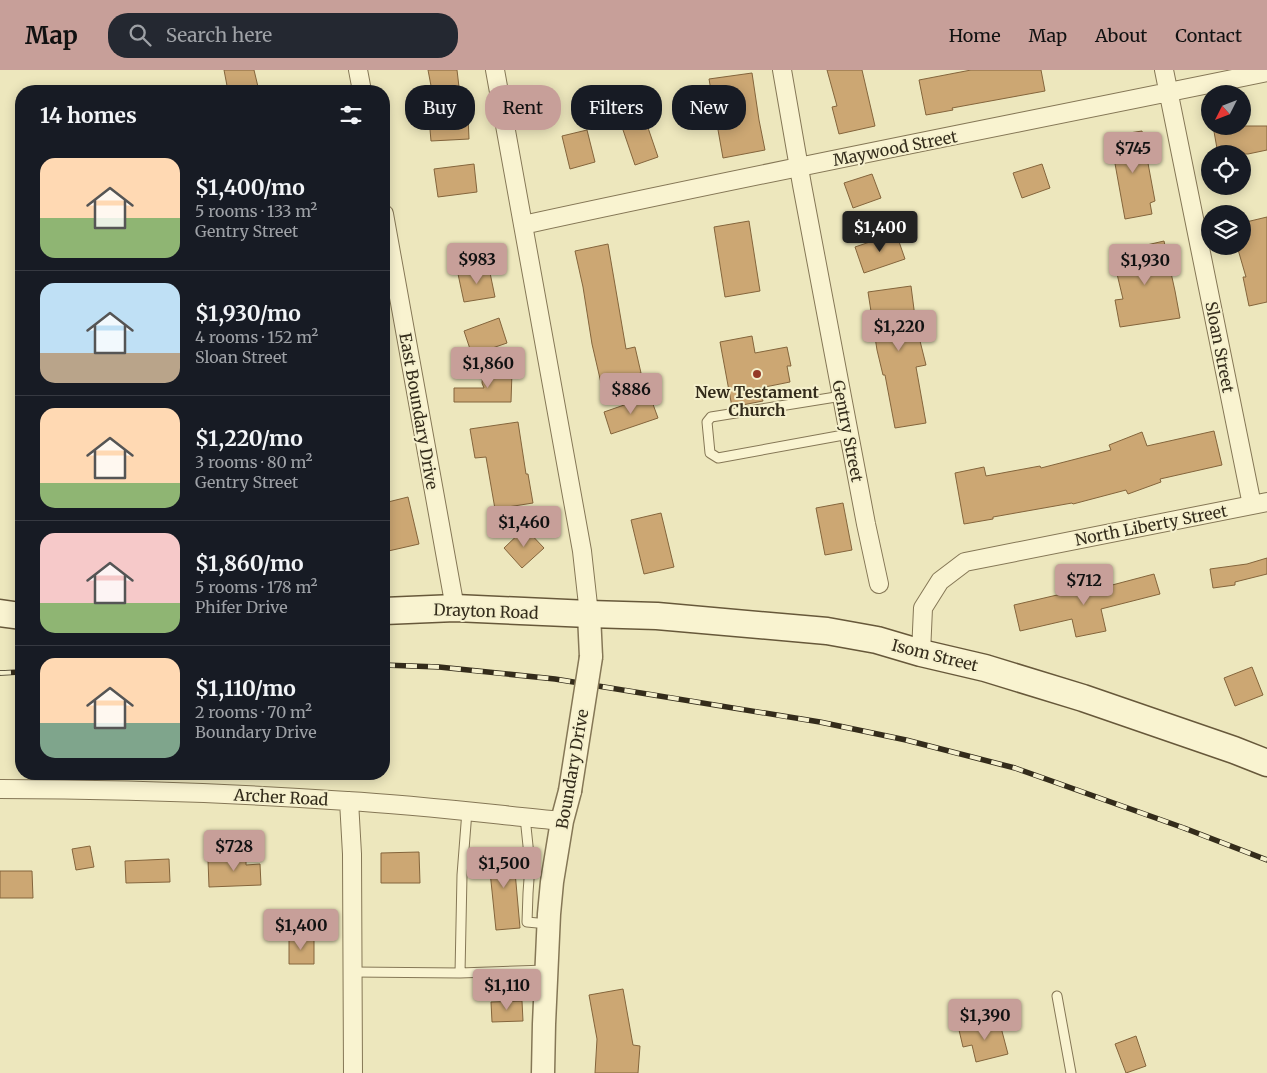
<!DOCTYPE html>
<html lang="en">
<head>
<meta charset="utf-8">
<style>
  :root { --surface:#171b24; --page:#242831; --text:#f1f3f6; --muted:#9ea1a6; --line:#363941; --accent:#c79f99 }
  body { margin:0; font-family:Merriweather,serif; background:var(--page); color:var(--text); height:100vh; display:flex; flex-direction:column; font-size:19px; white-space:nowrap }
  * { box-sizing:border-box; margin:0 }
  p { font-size:16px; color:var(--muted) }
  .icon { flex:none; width:28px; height:28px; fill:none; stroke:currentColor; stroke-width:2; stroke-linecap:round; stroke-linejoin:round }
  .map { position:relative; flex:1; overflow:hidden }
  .panel { position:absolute; left:15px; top:15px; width:375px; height:695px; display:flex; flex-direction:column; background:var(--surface); border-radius:20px; box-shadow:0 2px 12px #0003 }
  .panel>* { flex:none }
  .hud { position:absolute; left:405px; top:15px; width:475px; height:45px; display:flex; gap:10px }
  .needle { width:32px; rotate:228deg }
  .buttons { position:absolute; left:1201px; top:15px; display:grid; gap:10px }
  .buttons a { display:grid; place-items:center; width:50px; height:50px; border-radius:50%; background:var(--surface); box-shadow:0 2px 12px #0003; font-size:25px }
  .price { position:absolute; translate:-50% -42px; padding:0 11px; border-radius:5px; background:var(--accent); color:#111; font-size:16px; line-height:32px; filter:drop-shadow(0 1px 2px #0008) }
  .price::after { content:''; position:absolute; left:50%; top:30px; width:15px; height:11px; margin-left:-8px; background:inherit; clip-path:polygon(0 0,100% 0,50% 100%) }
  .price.current { background:#222; color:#fff }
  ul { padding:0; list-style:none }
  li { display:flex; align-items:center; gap:15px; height:125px; padding:0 25px }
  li+li { border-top:1px solid var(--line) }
  li span { display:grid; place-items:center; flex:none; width:140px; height:100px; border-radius:15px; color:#555 }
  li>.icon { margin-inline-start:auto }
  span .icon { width:60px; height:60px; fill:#fffc; stroke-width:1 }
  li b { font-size:21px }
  h2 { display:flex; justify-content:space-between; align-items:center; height:60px; padding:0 25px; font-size:21px }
  .tag { padding:0 18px; border-radius:20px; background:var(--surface); box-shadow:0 2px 12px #0003; font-size:18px; line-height:45px }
  .tag.current { background:var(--accent); color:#111 }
  header { display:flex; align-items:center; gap:30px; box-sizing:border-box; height:70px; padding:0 25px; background:var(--accent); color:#111 }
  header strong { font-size:24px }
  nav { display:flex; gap:28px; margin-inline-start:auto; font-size:18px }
  .search { width:350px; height:45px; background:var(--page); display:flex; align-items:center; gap:12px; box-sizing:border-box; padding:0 18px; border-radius:20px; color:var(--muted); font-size:19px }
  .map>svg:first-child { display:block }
</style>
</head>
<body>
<header>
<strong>Map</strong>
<div class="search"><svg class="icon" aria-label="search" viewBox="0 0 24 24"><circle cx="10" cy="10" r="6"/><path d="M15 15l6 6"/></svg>Search here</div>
<nav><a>Home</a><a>Map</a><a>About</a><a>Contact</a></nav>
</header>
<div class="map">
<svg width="1267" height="1003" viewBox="0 0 1267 1003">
  <rect width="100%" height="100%" fill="#ede7bd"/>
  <path fill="#cca773" stroke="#84653c" d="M224,0h30l5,21h-31z
    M428,0h29l2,17 -27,4z
    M827,0h35l13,56 -36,8 -7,-27 5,-1z
    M971,0h70l4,21 -93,17 1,2 -27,5 -7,-35z
    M752,3l7,47 6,30 -42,8 -14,-79z
    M468,46l1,23 -38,2 -2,-23z
    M645,49l13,38 -23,8 -13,-38z
    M1213,56h54v24l-19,4h-30z
    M587,60l8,32 -25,7 -8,-33z
    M1142,61l13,70 -5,2 2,11 -27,5 -15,-83z
    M474,94l3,28 -39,5 -4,-28z
    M1042,94l8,24 -28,10 -9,-25z
    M872,104l9,24 -28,10 -9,-25z
    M1267,147v85l-18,4 -6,-29h3l-9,-31h5v-23z
    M749,151l11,70 -35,6 -11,-70z
    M896,163l9,26 -41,14 -9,-26z
    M1164,171l11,50 5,27 -60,9 -5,-27 8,-1 -11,-46z
    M608,174l18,105 9,-2 6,26 -40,10 -9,-39 -9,-57 -8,-36z
    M489,198l6,29 -31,5 -6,-28z
    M911,216l5,39 10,40 -10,2 10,56 -31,5 -10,-53h-2l-6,-25 -9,-58z
    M499,248l8,25 -35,12 -8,-24z
    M752,266l3,17 32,-6 4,19h-4l3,16 -30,6 3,13 -31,6 -12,-65z
    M483,301l29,1 -1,30h-57v-14h30l-2,-5z
    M650,326l8,22 -47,16 -7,-22z
    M518,352l8,52h2l5,29 -38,6 -9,-52 -11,1 -5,-29z
    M1214,361l8,34 -62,14 1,3 -33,12 -2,-4 -53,14 -1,-1 -79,14v2l-29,5 -9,-51 29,-6 2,9 54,-10 1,2 70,-18 -2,-5 33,-13 5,14z
    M408,427l11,47 -35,8v-49z
    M843,433l9,47 -27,5 -9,-47z
    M661,443l13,54 -30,7 -13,-54z
    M525,458l19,20 -22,20 -18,-20z
    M1267,488v16l-32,8v3l-22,3 -3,-19 37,-5z
    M1154,504l6,20 -59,15 5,22 -30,6 -4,-18 -52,12 -6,-26 82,-19 1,3z
    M1252,597l11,28 -28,11 -11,-28z
    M90,776l4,21 -18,3 -4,-21z
    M513,779l7,79 -24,2 -8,-78z
    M246,781v14l14,-1 1,21 -52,2 -1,-27 21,-1v-7z
    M419,782l1,31h-39v-30z
    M169,789l1,23 -44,1 -1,-22z
    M0,801h32l1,27h-33z
    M289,868l25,1v25h-25z
    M623,919l10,56 7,1 -2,27h-43l2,-34 -8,-44z
    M522,931l1,20 -31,1 -1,-20z
    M999,950l9,34 -32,8 -4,-17 -9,2 -4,-17z
    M1136,966l10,30 -20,7 -11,-29z"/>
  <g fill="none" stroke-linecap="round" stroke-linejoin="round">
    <defs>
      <path id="service" d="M842,326l-131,21 -4,5 3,31 8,5 131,-24
        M525,747l5,48 -2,28 -1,29 21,2
        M353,902l107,1 2,-98 5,-64
        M460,903l86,-3
        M1057,926l14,77"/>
      <path id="minor" d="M358,0l4,21
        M495,0l87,481 7,63
        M782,0l20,115 64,339 13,60
        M1164,0l88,435
        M384,144l71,394
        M523,155c247,-54 496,-102 744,-153
        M921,583l2,-45 17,-27 25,-19 302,-60
        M0,719c116,0 232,4 347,12 72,4 143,13 215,20
        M349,731l3,53 1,219"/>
      <path id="tertiary" d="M589,544l2,43
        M543,1003l1,-49 5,-110 3,-32 10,-61 8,-30"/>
      <path id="secondary" d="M384,541l71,-3 134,6 68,2 170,15 50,9 44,13 64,15 98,30 151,52 33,13
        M0,543l21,3"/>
    </defs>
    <use href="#service" stroke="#857756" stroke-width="11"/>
    <use href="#minor" stroke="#857756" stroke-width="20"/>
    <use href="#tertiary" stroke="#857756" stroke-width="25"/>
    <use href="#secondary" stroke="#67583a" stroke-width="29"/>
    <use href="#service" stroke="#f9f3d0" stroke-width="9"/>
    <use href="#minor" stroke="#f9f3d0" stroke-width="18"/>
    <use href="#tertiary" stroke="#f9f3d0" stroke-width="22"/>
    <use href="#secondary" stroke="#f9f3d0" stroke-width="26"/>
    <defs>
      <path id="rail" d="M384,595l55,2 116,12 265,43 86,18 109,28 169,60 83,32
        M0,603l21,-1"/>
    </defs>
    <use href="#rail" stroke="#342c1b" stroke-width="5.5"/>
    <use href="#rail" stroke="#f5f0cd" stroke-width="4" stroke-dasharray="11" stroke-linecap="butt"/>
    <defs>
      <path id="tertiary-bridge" d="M570,721l21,-134"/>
    </defs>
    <use href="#tertiary-bridge" stroke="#857756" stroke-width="25" stroke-linecap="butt"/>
    <use href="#tertiary-bridge" stroke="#f9f3d0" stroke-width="22"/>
  </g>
  <circle fill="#943927" stroke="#f5f0cd" stroke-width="2" cx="757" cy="304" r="5"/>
  <g text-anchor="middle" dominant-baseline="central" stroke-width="4" stroke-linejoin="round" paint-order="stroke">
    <g font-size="16" fill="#342c1b" stroke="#f5f0cd">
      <text transform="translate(895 78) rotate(-11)">Maywood Street</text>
      <text transform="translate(1220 277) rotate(79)">Sloan Street</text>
      <text transform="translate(419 341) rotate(80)">East Boundary Drive</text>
      <text transform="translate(848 361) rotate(79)">Gentry Street</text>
      <text transform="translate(1151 455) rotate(-11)">North Liberty Street</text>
      <text transform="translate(486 541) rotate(2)">Drayton Road</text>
      <text transform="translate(935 585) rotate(14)">Isom Street</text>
      <text transform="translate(572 699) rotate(-80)">Boundary Drive</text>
      <text transform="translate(281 727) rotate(3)">Archer Road</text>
    </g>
    <g font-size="16" font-weight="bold" fill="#342c1b" stroke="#f5f0cd">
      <text x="757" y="322">New Testament<tspan x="757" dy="18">Church</tspan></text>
    </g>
  </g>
</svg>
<div class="buttons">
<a><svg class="needle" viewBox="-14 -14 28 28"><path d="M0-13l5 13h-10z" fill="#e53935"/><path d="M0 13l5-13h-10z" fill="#9ea1a6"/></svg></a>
<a><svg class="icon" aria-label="locate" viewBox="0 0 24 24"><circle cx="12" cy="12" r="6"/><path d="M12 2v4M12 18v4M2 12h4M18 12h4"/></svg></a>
<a><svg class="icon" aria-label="layers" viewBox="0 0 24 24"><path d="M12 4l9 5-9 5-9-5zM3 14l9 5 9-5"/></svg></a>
</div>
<b class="price" style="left:1133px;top:104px">$745</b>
<b class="price current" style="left:880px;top:183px">$1,400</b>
<b class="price" style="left:477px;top:215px">$983</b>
<b class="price" style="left:1145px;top:216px">$1,930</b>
<b class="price" style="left:899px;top:282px">$1,220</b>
<b class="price" style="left:488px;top:319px">$1,860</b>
<b class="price" style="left:631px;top:345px">$886</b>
<b class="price" style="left:524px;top:478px">$1,460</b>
<b class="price" style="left:1084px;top:536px">$712</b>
<b class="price" style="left:234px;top:802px">$728</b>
<b class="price" style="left:504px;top:819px">$1,500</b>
<b class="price" style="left:301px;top:881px">$1,400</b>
<b class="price" style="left:507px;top:941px">$1,110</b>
<b class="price" style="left:985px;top:971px">$1,390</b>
<div class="hud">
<a class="tag">Buy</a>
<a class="tag current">Rent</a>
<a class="tag">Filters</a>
<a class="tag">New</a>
</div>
<section class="panel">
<h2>14 homes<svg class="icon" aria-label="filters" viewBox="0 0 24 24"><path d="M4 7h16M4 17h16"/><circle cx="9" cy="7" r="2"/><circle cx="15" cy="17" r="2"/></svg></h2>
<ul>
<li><span style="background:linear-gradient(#ffd9b3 60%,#8fb573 0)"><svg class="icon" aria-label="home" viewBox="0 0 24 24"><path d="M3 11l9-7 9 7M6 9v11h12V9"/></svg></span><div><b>$1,400/mo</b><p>5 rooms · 133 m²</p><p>Gentry Street</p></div></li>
<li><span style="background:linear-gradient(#bfe0f5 70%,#b9a48a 0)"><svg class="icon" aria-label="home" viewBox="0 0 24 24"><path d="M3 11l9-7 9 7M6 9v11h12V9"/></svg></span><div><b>$1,930/mo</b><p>4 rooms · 152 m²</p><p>Sloan Street</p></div></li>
<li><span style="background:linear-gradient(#ffd9b3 75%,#8fb573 0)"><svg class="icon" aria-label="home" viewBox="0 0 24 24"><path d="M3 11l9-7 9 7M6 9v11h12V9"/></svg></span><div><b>$1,220/mo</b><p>3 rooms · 80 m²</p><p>Gentry Street</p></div></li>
<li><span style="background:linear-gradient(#f6c9c9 70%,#8fb573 0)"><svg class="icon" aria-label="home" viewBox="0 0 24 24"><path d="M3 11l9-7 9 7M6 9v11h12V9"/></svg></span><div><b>$1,860/mo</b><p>5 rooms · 178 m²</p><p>Phifer Drive</p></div></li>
<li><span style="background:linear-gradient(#ffd9b3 65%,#7fa58c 0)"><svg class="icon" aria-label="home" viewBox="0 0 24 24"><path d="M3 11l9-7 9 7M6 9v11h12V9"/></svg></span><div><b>$1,110/mo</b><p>2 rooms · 70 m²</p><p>Boundary Drive</p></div></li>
</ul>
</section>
</div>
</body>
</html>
